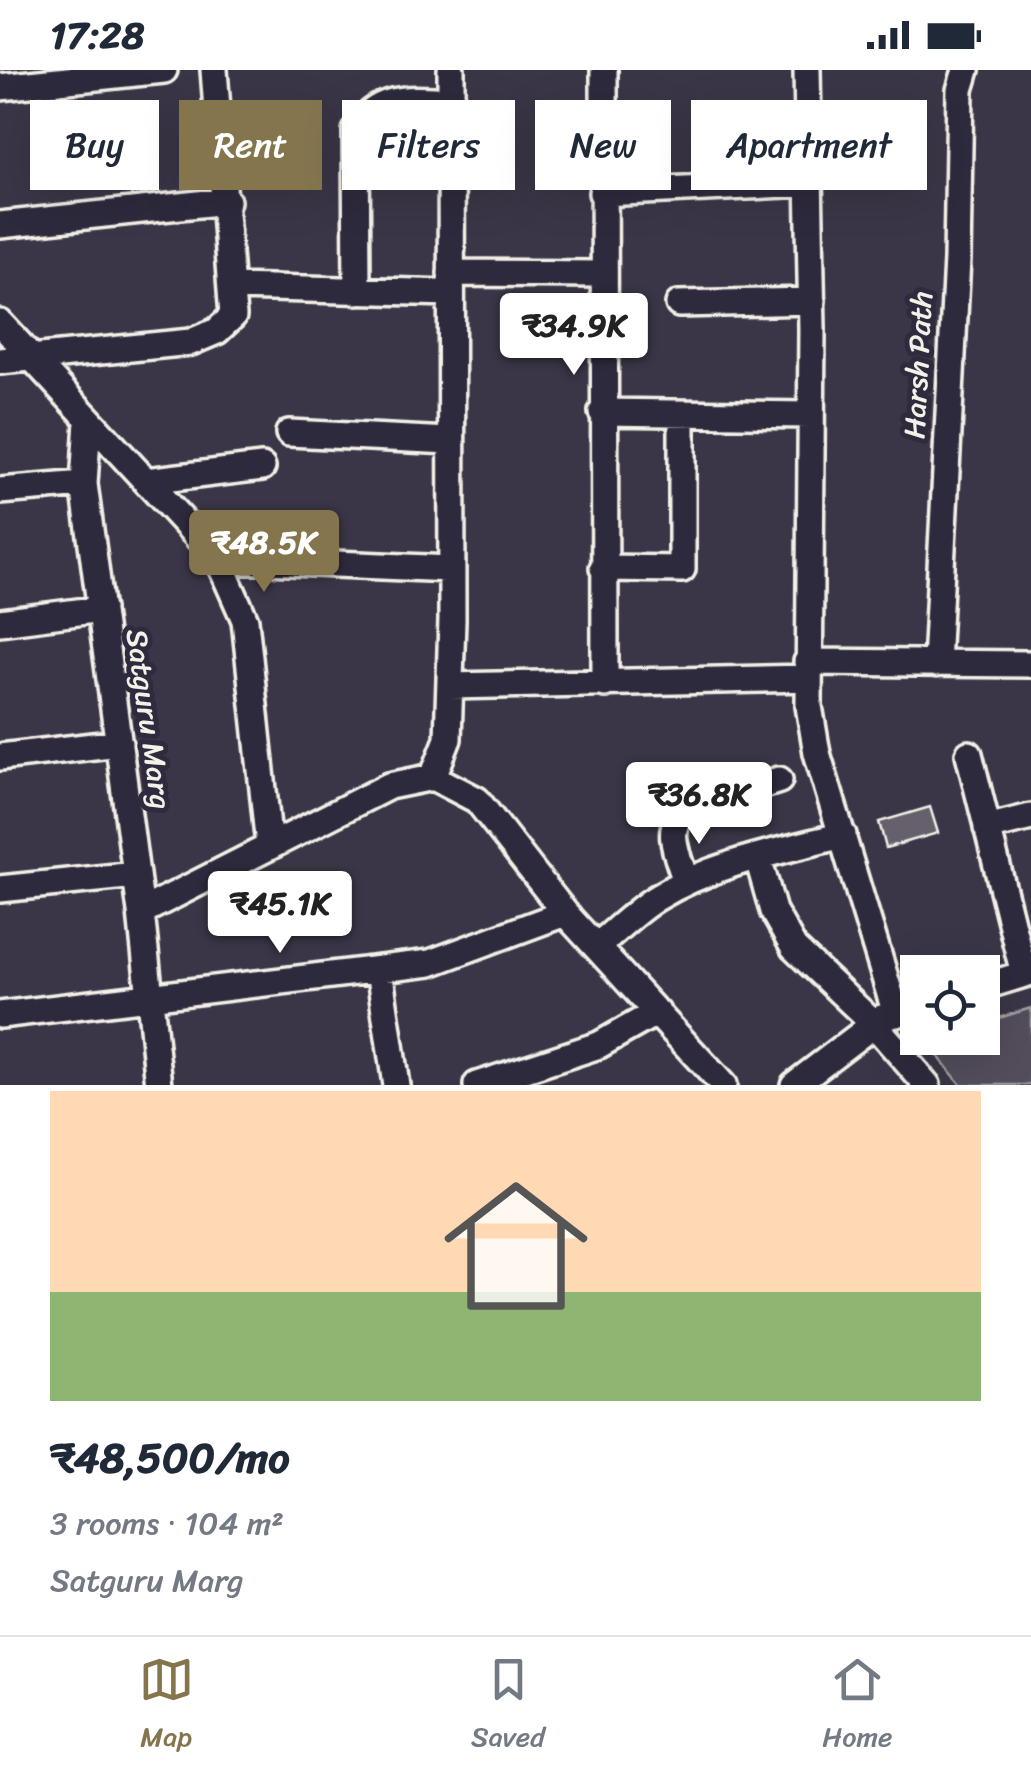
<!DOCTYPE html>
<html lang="en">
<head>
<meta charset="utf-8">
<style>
  :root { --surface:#fff; --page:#f2f2f3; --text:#1f2937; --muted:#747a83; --line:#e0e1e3; --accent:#84754c }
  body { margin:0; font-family:Sriracha,sans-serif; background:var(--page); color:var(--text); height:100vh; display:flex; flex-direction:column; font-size:38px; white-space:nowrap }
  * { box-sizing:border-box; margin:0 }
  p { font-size:32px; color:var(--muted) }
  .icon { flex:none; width:55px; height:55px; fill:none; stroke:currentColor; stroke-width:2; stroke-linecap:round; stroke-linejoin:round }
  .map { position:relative; height:1015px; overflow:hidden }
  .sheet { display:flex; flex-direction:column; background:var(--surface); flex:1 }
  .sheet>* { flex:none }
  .top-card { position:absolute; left:30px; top:30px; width:972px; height:90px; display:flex; gap:20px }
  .controls { position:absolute; left:900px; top:885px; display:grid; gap:20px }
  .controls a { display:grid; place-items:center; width:100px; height:100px; border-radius:0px; background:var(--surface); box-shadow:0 10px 40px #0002; font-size:50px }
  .price { position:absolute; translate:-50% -85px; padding:0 22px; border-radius:10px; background:#fff; color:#222; font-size:32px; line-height:65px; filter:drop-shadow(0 2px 5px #0008) }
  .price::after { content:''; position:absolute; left:50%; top:60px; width:30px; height:22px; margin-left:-15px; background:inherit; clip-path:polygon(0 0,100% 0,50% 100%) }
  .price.active { background:var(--accent); color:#fff }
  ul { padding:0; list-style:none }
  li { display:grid; align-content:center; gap:20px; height:530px; padding:0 50px }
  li+li { border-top:2px solid var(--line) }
  li span { display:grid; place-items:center; height:310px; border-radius:0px; color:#555 }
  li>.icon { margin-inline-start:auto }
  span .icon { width:180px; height:180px; fill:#fffc; stroke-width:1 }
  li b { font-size:42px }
  .pill { padding:0 35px; border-radius:0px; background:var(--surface); box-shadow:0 10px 40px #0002; font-size:35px; line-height:90px }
  .pill.active { background:var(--accent); color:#fff }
  .status { display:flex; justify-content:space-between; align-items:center; height:70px; padding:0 50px; background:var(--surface); direction:ltr }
  .status svg { height:28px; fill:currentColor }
  .dock { display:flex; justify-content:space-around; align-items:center; height:140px; border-top:2px solid var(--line); background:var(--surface); font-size:28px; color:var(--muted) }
  .dock a { display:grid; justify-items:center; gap:5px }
  .dock .active { color:var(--accent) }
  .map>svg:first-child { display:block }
</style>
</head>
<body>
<div class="status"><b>17:28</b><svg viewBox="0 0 49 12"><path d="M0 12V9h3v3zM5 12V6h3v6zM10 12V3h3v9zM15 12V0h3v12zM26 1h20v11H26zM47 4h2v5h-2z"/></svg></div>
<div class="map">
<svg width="1031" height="1015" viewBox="0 0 1031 1015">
  <rect width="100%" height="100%" fill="#3b3647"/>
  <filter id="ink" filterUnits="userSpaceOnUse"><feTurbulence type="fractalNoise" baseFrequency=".01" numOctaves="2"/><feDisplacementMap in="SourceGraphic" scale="20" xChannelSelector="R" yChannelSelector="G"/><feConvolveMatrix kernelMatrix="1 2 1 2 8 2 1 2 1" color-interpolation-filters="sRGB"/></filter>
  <g filter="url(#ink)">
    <path fill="#534e5c" stroke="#a4a0a2" stroke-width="2.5" d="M1031,938v77h-70l-36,-45 57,-2 1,-15z"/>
    <path fill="#65616c" stroke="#f4f1e8" stroke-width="2.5" d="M930,737l8,26 -52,15 -7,-26z"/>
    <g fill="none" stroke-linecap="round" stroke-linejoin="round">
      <defs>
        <path id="minor" d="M604,0l1,614
          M807,0l5,259 -3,377 8,47 79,261
          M0,17l164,-17
          M602,123l207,-10
          M0,155l227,-24
          M451,203l150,1
          M233,217l218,6
          M357,221l-1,-160c21,-38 57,-32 95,-30
          M679,234l133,-3
          M0,253l218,236 27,61 24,226
          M0,291l191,-19 26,-11 16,-15 -19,-246
          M602,342l209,3
          M88,351l-4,63 57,428 18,173
          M289,363l161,8
          M146,411l116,-14
          M0,421l84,-7
          M218,489l233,10
          M603,498l79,1v-155
          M0,552l101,-13
          M807,592l224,2
          M936,594l21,-405 3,-169 6,-20
          M450,616l358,-8
          M969,684l55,220
          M0,687l119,-14
          M433,707l15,-38 4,-119 -1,-550
          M987,758l44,-11
          M758,788l15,53 21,37 80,76 53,61
          M686,812c-7,-24 -23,-52 -2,-71l95,-31
          M0,819l136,-14
          M141,842l248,-126 44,-9 44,23 88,113 158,172
          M597,876c20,-16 39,-36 61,-49 56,-34 122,-46 185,-62
          M379,900l17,115
          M982,917l49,-15
          M0,945l430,-52 135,-50
          M477,1015l122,-40 58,-33
          M794,1015l88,-67 36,-11"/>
      </defs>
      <use href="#minor" stroke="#f4f1e8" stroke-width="32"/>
      <use href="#minor" stroke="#2f2a3d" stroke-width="25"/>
    </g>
  </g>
  <g text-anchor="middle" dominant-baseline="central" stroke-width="10" stroke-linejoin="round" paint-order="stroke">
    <g font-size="30" fill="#f4f1e8" stroke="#2f2a3d">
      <text transform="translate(918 295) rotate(-87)">Harsh Path</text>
      <text transform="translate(149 649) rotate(82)">Satguru Marg</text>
    </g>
  </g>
</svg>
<div class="controls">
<a><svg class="icon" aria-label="locate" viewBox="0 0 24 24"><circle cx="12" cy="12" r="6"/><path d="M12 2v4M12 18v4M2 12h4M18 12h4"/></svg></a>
</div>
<b class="price" style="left:574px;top:308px">₹34.9K</b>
<b class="price active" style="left:264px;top:525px">₹48.5K</b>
<b class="price" style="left:699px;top:777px">₹36.8K</b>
<b class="price" style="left:280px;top:886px">₹45.1K</b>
<div class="top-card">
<a class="pill">Buy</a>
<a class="pill active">Rent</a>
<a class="pill">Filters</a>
<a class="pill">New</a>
<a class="pill">Apartment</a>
</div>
</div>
<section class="sheet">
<ul>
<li><span style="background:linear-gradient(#ffd9b3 65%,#8fb573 0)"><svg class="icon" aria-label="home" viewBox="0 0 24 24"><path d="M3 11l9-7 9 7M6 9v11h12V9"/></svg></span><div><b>₹48,500/mo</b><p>3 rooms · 104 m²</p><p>Satguru Marg</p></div></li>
</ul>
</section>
<nav class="dock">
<a class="active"><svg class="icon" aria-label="map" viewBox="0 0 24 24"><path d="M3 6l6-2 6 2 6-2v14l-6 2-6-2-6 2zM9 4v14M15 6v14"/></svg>Map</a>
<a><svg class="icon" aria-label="saved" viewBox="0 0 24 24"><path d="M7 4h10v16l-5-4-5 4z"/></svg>Saved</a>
<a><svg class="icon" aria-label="home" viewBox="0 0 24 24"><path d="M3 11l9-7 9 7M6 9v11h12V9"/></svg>Home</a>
</nav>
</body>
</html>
